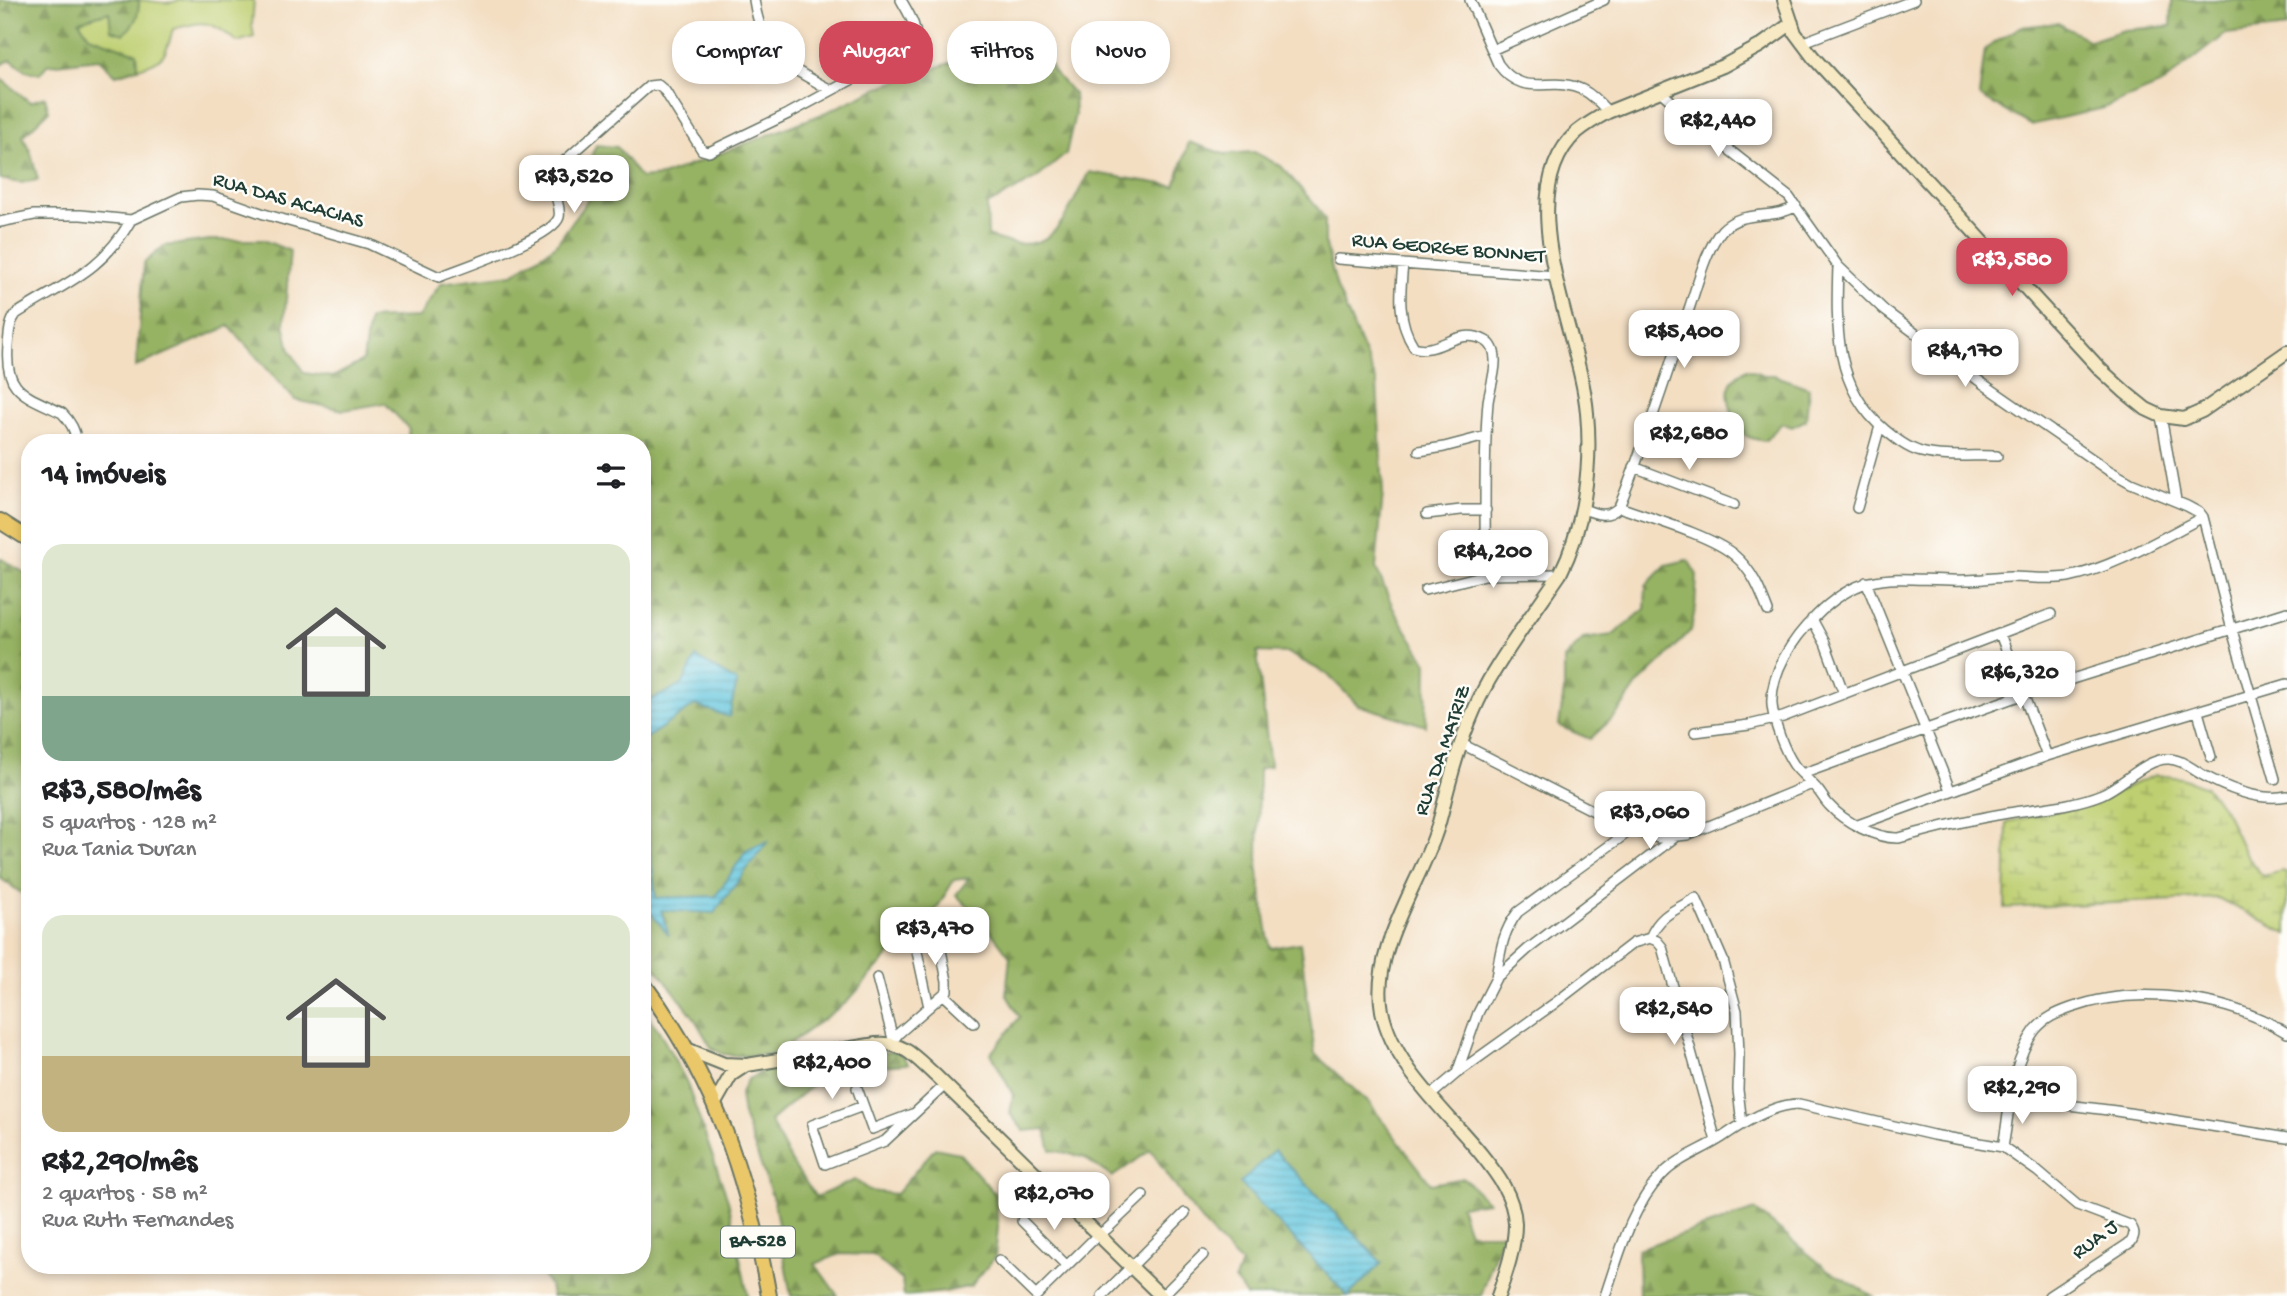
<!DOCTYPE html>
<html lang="pt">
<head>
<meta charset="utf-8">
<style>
  :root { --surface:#fff; --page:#f2f2f2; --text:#202124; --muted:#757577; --accent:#d1495b }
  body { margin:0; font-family:"Gochi Hand",sans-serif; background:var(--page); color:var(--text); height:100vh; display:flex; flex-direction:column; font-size:26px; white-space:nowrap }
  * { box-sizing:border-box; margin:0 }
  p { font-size:23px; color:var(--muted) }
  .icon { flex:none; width:38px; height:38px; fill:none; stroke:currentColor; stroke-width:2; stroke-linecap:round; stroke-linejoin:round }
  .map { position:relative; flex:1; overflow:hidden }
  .sheet { position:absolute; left:21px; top:434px; width:630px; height:840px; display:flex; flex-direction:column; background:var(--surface); border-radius:28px; box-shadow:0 4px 10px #0003 }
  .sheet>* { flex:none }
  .guide { position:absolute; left:672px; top:21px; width:665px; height:63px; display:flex; gap:14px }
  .price { position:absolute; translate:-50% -60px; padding:0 16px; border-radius:14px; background:#fff; color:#222; font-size:23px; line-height:46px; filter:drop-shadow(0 2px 4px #0008) }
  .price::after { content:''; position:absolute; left:50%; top:42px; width:21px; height:16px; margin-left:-10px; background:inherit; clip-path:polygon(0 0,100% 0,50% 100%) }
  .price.current { background:var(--accent); color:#fff }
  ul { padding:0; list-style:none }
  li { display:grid; align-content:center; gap:14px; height:371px; padding:0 21px }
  li span { display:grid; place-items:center; height:217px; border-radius:21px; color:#555 }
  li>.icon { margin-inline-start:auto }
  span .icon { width:126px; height:126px; fill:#fffc; stroke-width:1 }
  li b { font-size:30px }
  h2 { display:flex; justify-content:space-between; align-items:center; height:84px; padding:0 21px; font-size:30px }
  .pill { padding:0 24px; border-radius:28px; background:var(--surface); box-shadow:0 4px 10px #0003; font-size:24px; line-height:63px }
  .pill.current { background:var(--accent); color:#fff }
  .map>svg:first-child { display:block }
</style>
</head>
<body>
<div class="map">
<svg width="2287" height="1296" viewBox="0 0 2287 1296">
  <defs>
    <pattern id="forest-firs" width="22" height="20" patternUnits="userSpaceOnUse" patternTransform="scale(1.75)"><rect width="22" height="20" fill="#96b263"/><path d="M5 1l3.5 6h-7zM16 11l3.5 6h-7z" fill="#7a9252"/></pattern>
    <pattern id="wetland-marsh" width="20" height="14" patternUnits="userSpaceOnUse" patternTransform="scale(1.75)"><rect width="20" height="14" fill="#becf71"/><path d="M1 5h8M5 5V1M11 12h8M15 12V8" fill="none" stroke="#9aa95e"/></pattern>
    <pattern id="water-rules" width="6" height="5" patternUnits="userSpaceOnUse" patternTransform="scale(1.75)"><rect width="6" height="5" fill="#61c5de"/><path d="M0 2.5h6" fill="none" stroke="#4fa1b5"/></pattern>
  </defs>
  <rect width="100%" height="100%" fill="#fdfcf7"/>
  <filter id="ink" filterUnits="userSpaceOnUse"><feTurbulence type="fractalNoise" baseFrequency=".0143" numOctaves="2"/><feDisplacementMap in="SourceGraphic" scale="14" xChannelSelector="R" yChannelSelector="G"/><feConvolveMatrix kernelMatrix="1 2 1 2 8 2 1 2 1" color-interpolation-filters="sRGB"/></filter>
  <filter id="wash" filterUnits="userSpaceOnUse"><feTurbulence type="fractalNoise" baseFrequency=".00686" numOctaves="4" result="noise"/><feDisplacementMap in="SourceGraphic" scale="28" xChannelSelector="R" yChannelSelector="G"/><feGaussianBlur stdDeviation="1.57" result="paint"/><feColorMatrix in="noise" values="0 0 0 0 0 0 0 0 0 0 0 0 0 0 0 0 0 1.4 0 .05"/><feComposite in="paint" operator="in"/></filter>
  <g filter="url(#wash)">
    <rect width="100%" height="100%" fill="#f3dec2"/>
    <path fill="#becf71" stroke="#6e8652" stroke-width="2" d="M139,0c14,0 27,6 40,0h75l-2,25 2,12 -17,5c-27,-22 -31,-22 -64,-13 -7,26 -9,32 -35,39l-1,-15 -48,-17 -10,-15 30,-9 2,8 28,-13z"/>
    <path fill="url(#forest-firs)" stroke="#5a784c" stroke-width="2" d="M0,0h139c0,16 -4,25 -16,34l-12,-4 -2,-18 -30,9 10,15 48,17 1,15 -22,7 -17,-16 -52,6 -7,9 -14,-3 -15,-11 -11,5z
      M2172,0h115v27l-61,7 -64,50 -58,24 -73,17 -52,-29 6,-47 35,-22 38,-4 32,18 34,-11 47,-4z
      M1012,27l30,20 11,24 21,23 1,20 -9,40 -29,24 -50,27 1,31c66,26 74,-15 101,-64l86,14 14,-44 35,12 30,-2 27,14 36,41 8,13v22l12,46 40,95 6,110 -7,75 19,44 32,51 -1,63 -68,-21 -31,-31 -39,-21 -31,-1 13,114 -11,3 -1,102 12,77 30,-5 15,111 54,49 62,81 33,-6 24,24 -28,4 9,27h33l-21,63h-235l-11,-16 6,-17c-36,-33 -64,-72 -90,-113l-39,27 -29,-20 -32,-7 -6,-21 -21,2 -14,-17 3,-19 -22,-42 29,-36 -14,-23 4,-37 -28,-37 -26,-25 13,-17 -15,2 -17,28 -46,45 -43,48 -72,53 -31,2 -23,-2 -11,-7 -18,-31 -51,-66v-507h-236l3,-14 -24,-26 -41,7 -49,-10 -66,-74 -93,41 8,-104 20,-17 46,-6h53l27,11 -6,73 6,26 14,23 29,4 30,-16 6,-42 49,-2 23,-34 72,-9 43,-29 32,-46 -3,-28 11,-26 21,2 24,31 21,-2 163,-63 55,-26 93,-32 22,-19z
      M0,78l30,24 15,-5 4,14 -26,25 8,17 7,27 -18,3 -20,-4z
      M1747,369l17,6h10l35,13 -3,32 -14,7 -10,-4 -17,18c-7,-1 -16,-2 -21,-7 -6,-5 -8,-12 -11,-19 -8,-22 -7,-35 14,-46z
      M0,558l30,18v323l-30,-21z
      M1688,560l9,15 -2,34 -4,21 -26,28 -27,26 -22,31 -26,24 -31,-13 5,-35v-32l19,-20 30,-4 32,-26 1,-24 20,-20z
      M642,1010l16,19 28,52 42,119 20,96h-196l-2,-10 -15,-21h107z
      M899,1051l9,13 -51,4 -38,11 -49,42 22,42 24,34 39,-17 15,11 26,3 39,-46 24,5 36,41 3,33 -3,30 -24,29 -26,6 -41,4 -2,-16 -29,-25 -33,-1 -25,10 23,32h-47l-17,-94 -31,-87 -3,-20 7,-15 17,-10 102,-16z
      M1755,1210l73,60 45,26h-234l-1,-47z"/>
    <path fill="url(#wetland-marsh)" stroke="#6e8652" stroke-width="2" d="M2156,775l26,3 24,9 21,27 19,42 17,20 19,-5 5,2v61l-69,-36 -213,10 2,-86 93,-21 29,-15z"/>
    <path fill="url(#water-rules)" stroke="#408189" stroke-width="2" d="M696,657l41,25 -8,35 -34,-12 -53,36v-37l40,-19z
      M642,790l14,108 60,-2 30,-45 22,-10 -54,72 -53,-3 8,25 -27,-32z
      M1274,1150l108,113 -34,33 -108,-113z"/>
  </g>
  <g filter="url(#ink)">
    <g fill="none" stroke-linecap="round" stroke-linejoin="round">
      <defs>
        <path id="street" d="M754,0c9,57 30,64 77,90
          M1470,0l28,64c27,37 53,10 85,26 10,5 18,14 25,22
          M1801,43l113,-43
          M1492,50l112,-50
          M1661,92l43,38 85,67 49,69 46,44 98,73 126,87 23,13 56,23 13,7 3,4 29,113 43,149
          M0,222l34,-7h47l50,5 50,-23 17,-2 15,1 51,18 105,30 70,33c22,-9 114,-39 120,-60 2,-9 -3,-17 -4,-26 -1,-9 3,-18 6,-27l88,-78 9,-1 7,6 37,59 7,2 79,-38 126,-68c6,-16 -5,-32 -13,-46
          M1338,259l217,17
          M1403,264c-3,29 -6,57 11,83 25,9 43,-22 72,-6 18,10 4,45 2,61 -5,57 -2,116 -3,173
          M1838,266c-2,60 -4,122 47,164 11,9 22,18 36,22 24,6 51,3 76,4
          M2161,416l15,84
          M1650,422l74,27
          M77,443c-2,-13 -6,-21 -15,-30 -36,-18 -58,-20 -54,-67 1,-11 1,-23 8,-32 48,-31 85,-41 115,-94
          M1419,451l25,-4 42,-11
          M1634,467l100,38
          M1619,507c31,11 93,29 115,48 18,15 26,35 34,56
          M1581,508c15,6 26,11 38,-1 27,-65 47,-132 70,-198 8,-23 17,-61 33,-79 22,-22 51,-9 74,-24
          M1857,508l23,-82
          M1427,514l34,-4h25
          M2203,517c-41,21 -90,51 -135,60 -19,3 -39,0 -58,0 -15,0 -29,3 -43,3 -66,2 -100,-16 -152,37 -22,21 -45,56 -43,88 2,19 12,45 22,60 6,8 15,15 22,23 5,5 8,12 13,17 15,17 48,34 70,33 36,-10 72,-19 109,-25 31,-5 65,-7 94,-19 21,-9 44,-35 65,-35 12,-1 24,9 34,15 25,14 57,28 86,22
          M1866,582l84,208
          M1425,590l60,-15 75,-1
          M1812,619l13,24 19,51
          M2000,634l47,122
          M2198,712l13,45
          M1695,732l54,-7 34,-8 268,-103
          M1462,744l169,86 27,8 29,-3 125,-51
          M1802,774l222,-80 263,-82
          M1858,825l189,-69 240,-72
          M913,933l16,74
          M1650,938c9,-23 25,-28 46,-40l27,62 14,51 2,43 -1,36 4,34
          M1650,938l7,3 5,6 54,194
          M877,978l16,61
          M1496,978c4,-24 6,-46 22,-66l113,-82
          M944,995l30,28
          M891,1043l8,-10 48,-42v-10l-8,-41
          M1457,1073l21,-60 18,-35 32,-29 146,-111
          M857,1088l15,41 40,-15
          M1431,1095l26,-22 98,-70 78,-60 17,-5
          M2012,1098l104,13 171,27
          M863,1106l-51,19 13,39 60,-23 60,-56
          M2003,1147l34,24 40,34 53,20c5,6 5,10 1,17l-82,54
          M1022,1221l44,44
          M999,1260l37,36
          M1036,1296l63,-62 8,-5 36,-34
          M1102,1296l83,-83
          M1162,1296l41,-41
          M1605,1296c14,-41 26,-89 57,-121 16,-17 39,-24 59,-37 20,-14 53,-34 78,-34l134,31 70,12c7,-38 8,-85 32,-117 10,-12 22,-17 36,-22 66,-24 156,-12 216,25"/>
        <path id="secondary" d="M1784,0l11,33 18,24 288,313 24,22 21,17 15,7 23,3 18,-8 85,-59
          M689,1050l35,14 23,1 129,-21c28,-3 40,14 60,32l225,220
          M715,1103l16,-28 15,-10
          M1498,1296c8,-23 17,-48 17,-72 -1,-28 -18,-50 -34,-70 -35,-43 -88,-88 -99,-143 -11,-60 34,-121 53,-176 6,-16 9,-34 14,-51 9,-35 22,-72 40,-104 21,-36 47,-71 71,-106 24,-47 32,-108 27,-161 -6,-78 -80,-217 -10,-281 10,-8 20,-14 31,-20l115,-46 37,-20 32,-23"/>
        <path id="primary" d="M0,521l30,19
          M642,982c74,98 105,195 127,314"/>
      </defs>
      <use href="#street" stroke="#697566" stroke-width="12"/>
      <use href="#secondary" stroke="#697566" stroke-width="16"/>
      <use href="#primary" stroke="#697566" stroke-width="18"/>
      <use href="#street" stroke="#fff" stroke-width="9"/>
      <use href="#secondary" stroke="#f7e9c3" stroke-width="12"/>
      <use href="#primary" stroke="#eac769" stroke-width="14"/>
    </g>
  </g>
  <g text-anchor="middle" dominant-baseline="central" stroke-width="5" stroke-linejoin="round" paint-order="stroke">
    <rect fill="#fdfcf7" stroke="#62766e" stroke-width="2" x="721" y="1226.5" width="74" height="31" rx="5"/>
    <g font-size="19" font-weight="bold" fill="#1f3d34">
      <text x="758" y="1242">BA-528</text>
    </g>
    <g font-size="21" fill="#1f3d34" stroke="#fdfcf7">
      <text transform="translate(288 202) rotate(16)">RUA DAS ACACIAS</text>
      <text transform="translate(1448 250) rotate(5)">RUA GEORGE BONNET</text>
      <text transform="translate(1444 751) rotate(-71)">RUA DA MATRIZ</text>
      <text transform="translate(2096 1241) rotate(-37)">RUA J</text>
    </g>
  </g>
</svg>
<b class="price" style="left:1718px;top:159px">R$2,440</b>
<b class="price" style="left:574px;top:215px">R$3,520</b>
<b class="price current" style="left:2012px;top:298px">R$3,580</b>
<b class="price" style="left:1684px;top:370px">R$5,400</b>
<b class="price" style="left:1965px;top:389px">R$4,170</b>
<b class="price" style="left:1689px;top:472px">R$2,680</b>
<b class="price" style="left:1493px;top:590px">R$4,200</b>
<b class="price" style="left:2020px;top:711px">R$6,320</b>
<b class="price" style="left:1650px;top:851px">R$3,060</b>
<b class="price" style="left:935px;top:967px">R$3,470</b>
<b class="price" style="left:1674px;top:1047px">R$2,540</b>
<b class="price" style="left:832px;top:1101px">R$2,400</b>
<b class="price" style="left:2022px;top:1126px">R$2,290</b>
<b class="price" style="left:1054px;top:1232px">R$2,070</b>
<div class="guide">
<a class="pill">Comprar</a>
<a class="pill current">Alugar</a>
<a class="pill">Filtros</a>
<a class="pill">Novo</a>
</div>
<section class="sheet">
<h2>14 imóveis<svg class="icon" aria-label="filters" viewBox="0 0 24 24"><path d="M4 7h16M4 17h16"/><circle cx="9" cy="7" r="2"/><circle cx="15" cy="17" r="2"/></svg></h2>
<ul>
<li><span style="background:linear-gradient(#dfe7d0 70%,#7fa58c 0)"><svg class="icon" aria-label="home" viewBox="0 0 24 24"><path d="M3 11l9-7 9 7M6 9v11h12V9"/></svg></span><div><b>R$3,580/mês</b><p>5 quartos · 128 m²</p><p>Rua Tania Duran</p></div></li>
<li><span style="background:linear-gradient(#dfe7d0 65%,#c2b280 0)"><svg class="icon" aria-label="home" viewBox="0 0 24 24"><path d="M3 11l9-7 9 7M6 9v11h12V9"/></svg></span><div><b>R$2,290/mês</b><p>2 quartos · 58 m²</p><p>Rua Ruth Fernandes</p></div></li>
</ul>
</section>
</div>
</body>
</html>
